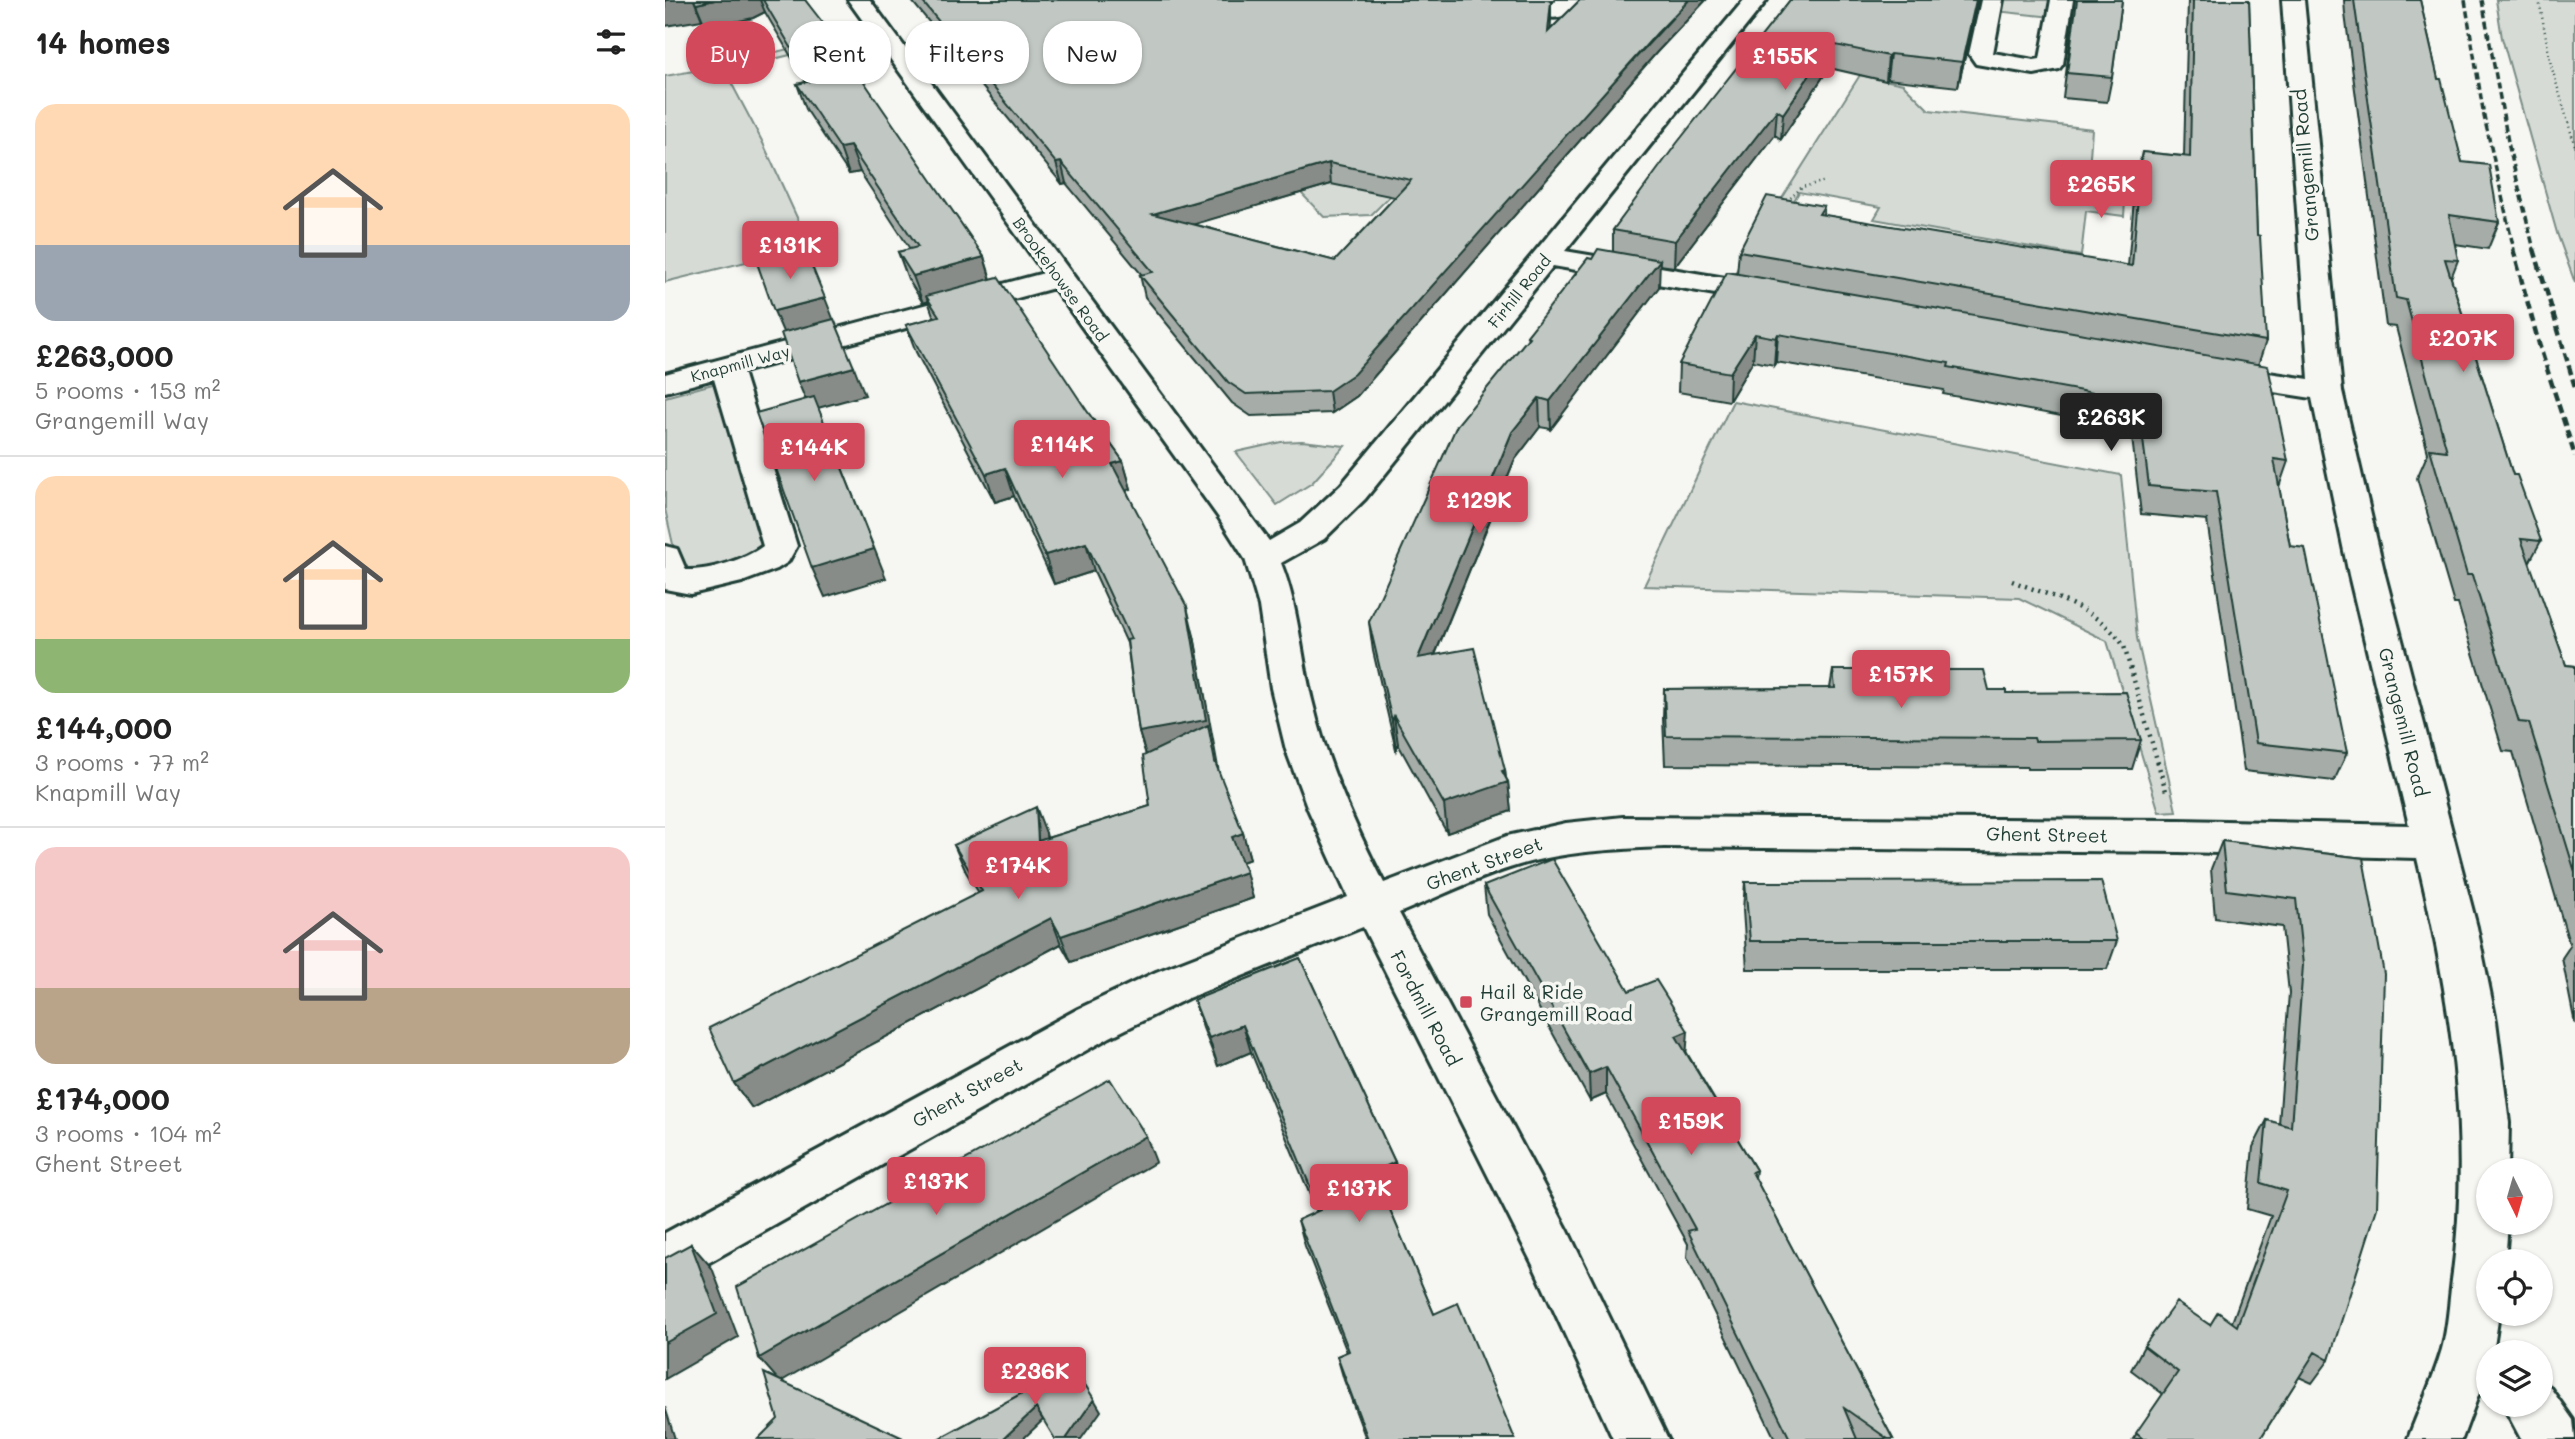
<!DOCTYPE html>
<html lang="en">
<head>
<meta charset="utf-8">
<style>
  :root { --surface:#fff; --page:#f6f6f6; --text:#222; --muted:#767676; --line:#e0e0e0; --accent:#d1495b }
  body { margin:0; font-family:Mali,sans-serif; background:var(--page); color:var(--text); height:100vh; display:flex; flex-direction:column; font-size:26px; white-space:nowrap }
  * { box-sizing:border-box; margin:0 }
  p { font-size:23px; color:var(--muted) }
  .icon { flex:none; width:38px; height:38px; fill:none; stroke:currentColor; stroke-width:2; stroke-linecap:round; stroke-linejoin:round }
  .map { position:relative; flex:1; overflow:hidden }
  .panel { display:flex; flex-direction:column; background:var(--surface); width:665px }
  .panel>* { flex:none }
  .hud { position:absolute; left:21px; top:21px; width:665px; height:63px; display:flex; gap:14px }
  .needle { width:46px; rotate:175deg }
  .fabs { position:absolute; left:1811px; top:1158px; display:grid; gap:14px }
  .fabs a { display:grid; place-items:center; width:77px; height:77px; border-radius:50%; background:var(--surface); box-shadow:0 2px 5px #0004; font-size:35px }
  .price { position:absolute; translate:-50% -60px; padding:0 16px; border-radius:7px; background:var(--accent); color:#fff; font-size:23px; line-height:46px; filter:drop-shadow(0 2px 4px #0008) }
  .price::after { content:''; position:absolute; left:50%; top:42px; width:21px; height:16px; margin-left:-10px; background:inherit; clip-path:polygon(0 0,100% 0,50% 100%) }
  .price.current { background:#222; color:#fff }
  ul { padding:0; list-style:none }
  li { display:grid; align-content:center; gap:14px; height:371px; padding:0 35px }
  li+li { border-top:2px solid var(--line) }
  li span { display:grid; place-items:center; height:217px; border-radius:21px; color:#555 }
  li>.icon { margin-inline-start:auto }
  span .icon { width:126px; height:126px; fill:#fffc; stroke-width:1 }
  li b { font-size:30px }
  h2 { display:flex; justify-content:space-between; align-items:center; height:84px; padding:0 35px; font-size:30px }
  .tag { padding:0 24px; border-radius:28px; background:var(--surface); box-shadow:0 2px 5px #0004; font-size:24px; line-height:63px }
  .tag.current { background:var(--accent); color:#fff }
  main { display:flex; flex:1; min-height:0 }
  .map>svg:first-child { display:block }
</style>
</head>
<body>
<main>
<section class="panel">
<h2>14 homes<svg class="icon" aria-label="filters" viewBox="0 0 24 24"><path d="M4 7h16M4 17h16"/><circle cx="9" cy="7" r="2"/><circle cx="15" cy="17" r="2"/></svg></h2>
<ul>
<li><span style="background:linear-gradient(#ffd9b3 65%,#9aa5b1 0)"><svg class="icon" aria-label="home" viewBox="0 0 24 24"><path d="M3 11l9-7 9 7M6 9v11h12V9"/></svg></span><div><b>£263,000</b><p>5 rooms · 153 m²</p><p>Grangemill Way</p></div></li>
<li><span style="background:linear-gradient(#ffd9b3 75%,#8fb573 0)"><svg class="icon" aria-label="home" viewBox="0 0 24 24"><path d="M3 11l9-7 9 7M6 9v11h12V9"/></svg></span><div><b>£144,000</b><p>3 rooms · 77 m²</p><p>Knapmill Way</p></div></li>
<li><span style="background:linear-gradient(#f6c9c9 65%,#b9a48a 0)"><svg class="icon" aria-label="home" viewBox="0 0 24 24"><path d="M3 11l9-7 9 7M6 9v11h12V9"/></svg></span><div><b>£174,000</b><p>3 rooms · 104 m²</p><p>Ghent Street</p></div></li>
</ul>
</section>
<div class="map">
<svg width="1910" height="1439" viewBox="0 0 1910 1439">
  <rect width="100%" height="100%" fill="#f6f6f2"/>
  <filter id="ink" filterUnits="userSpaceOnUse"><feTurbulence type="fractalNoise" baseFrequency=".0143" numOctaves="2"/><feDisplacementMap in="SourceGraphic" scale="14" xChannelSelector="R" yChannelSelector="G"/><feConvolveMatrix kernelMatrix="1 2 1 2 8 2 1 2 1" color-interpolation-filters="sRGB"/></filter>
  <g filter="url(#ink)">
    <path fill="#d6dbd6" stroke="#7a8c85" stroke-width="2" d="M1333,0h57l-3,17 -57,-6z
      M1831,0h79v283l-18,-50 -55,-195z
      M183,34l3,6 -126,31 37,70 48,105 -145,36v-206l51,-9z
      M1195,75l43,9 26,26 163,19 -4,55 38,4 -2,28 -38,-5 -5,45 -207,-37 7,-12 -82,-15 -50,86 -16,-2z
      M588,121l127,72 10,3 -19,19 -47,2 -23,-24 10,-4z
      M55,382l48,164 -10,13 -60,17 -19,-5 -14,-62v-112z
      M1068,401l388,74 16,163 39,173 -17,1 -52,-171 -88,-43 -375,-12z
      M637,441l43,5 -33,37 -35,22 -41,-53 45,-10z"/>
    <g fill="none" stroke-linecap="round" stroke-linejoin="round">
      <defs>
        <path id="minor" d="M183,0h22l399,541 31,-18 41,-38 403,-485h23l-202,251 208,35 10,3 4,6 -4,6 -10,3 -220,-38 -188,233 -41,40 -43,24c18,45 20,94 32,141 15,63 42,122 71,179l123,-47 59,-13 57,-6 556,3 230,5 -60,-250 -37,-177 -91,-14 -11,-2 -4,-7 4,-7 11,-2 88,13 -27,-379h22l38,391 43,184 92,352 19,94 13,102 -1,48h-19v52h19l-3,39h-16v52h10l-6,39h-4v13l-27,73h-54c11,-30 25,-59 34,-90 6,-21 7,-46 10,-69 20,-147 -1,-279 -35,-422l-238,-6 -515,-5c-48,2 -98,4 -145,18 -41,12 -81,32 -120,48l169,318 100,208h-55l-80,-174 -170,-338 -175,71 -78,39 -427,240 -18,7v-51l413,-224 78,-37 192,-75 -40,-88 -22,-59 -15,-62 -12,-82 -14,-47 -26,-41 -165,-230 -311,84 54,174 -9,16 -11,7 -35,13 -51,12 -26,-5v-43l12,3 9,21c23,1 58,-10 77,-24l-49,-167 -49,13v-18l379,-101z
          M891,0h24c-8,12 -17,20 -32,17l-3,-5z
          M1316,0h22l-10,53 41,7 6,-1 11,-59h22l-10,64 -4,5 -25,5 -58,-10 -7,-10z
          M1876,1383l8,3 24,34 2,19h-54l-18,-34h38z"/>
      </defs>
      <use href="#minor" stroke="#1f3d34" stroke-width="6"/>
      <path stroke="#1f3d34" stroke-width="2.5" stroke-dasharray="1 3.5" stroke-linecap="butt" d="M1874,0l12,65 24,81
        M1119,204l18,-17 24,-6"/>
      <path stroke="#1f3d34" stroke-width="4.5" stroke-dasharray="2 5" stroke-linecap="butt" d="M1347,581c41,16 86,27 112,65l42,145"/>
      <use href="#minor" fill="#f6f6f2" fill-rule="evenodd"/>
      <path stroke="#1f3d34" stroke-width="3.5" stroke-dasharray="7 3.5" stroke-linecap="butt" d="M1800,0l19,116 30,134
        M1817,0l27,147 25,103"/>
      <path stroke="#1f3d34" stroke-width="4.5" stroke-dasharray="9 4.5" stroke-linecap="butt" d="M1848,249l26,95 36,112
        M1869,249l41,138"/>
    </g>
    <path fill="#a6aca8" stroke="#1f3d34" stroke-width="2" fill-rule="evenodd" d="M0,0h140l179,257 7,22 132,182 8,28 -5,1 68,146 24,136 25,61 7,26 -8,3 11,36 -182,64 -10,-18 -309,164 -18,-25 245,-190 -13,-21 -12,-27 92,-12 1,5 103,-32 -4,-51 -7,-23 -12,-89 -33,-72 -40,13 -40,-88 -19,6 -79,-150 -10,-27 28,-7 -6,-17 -5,2 -15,-24 -10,-27 12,-3 -50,-77 -11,2 -43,-65 -9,-25 9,-2 -41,-70 -12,6 -47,10 -4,-8z
      M246,0h641l-1,2 -1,28 30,-30h126l-49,52 -300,344 -25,17 -81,3 -19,-13 -87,-106 -5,-22h2l-76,-92 -4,1zM666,184l64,13 -60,64 -142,-37z
      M1125,0h188l-20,87 -71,-8 -1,2 -57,-13 -48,71 -6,-4 -101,132 -15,-2v22l-108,142 -11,-2 -26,34 -79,194 70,115 1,8 2,4 3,29 -64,22 -49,-89 -2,6 -23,-99 -4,-29 159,-283 -1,-3 65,-77 21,-7v-22z
      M1410,0h47l-10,77 -5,25 -44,-4z
      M1523,0h61l8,235 9,106 -8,24 30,96 -9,26 11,59 57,207 -13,28 -90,-10 -37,-251 -66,-6 -10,-85 -188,-35 1,-4 -168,-28 -2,3 -21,-4 -24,40 -51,-9 1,-28 58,-90 2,-23 85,-45 -1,9 305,51 8,-88 6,-26 42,4z
      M1679,0h76l18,79 24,83 37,60 -11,27 -33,-5 3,16 -7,18 62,197 28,66 -12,22 37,102 9,1v358l-13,-66 8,-12 -57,-194 -10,-1 -45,-147h-4l-37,-126 11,-25 -32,-126 -10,-1 -41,-312z
      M1168,670l173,23 135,47 -9,29h-105v-2l-362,-2 -2,-47 1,-29 166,-1z
      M1557,841l141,17 -34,502 -17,23 -13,-6 -39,62h-127l30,-45 -32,-24 13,-24 66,-21 22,-3 39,-106 -24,-7 6,-62 14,-27 12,4 10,-131 -7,-66 -67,-9 -4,-49z
      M1080,882l372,59 -10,28h-360l-4,-59z
      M819,886l145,105 58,62 69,117 -1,8 138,261h-118l-88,-182 1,-13 -82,-150 -16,7 -103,-187z
      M635,958l95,204 5,27 -16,7 50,118 81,125h-149l-22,-59 -7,-24 10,-4 -42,-106 -7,-26 19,-8 -66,-160 -33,14 -15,-38 -9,-28z"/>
    <path fill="#878c88" stroke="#1f3d34" stroke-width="2" d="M0,0h29l8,20 -37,6z
      M50,0h45l5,12 -12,6 -47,10 -10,-24z
      M877,0h10l-1,2v18l-2,32z
      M1024,0h17l-49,52 -300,344 -25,17 -3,-22z
      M1311,0h2l-20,87 4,-25z
      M1166,44l-2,24 -48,71 2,-25z
      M1225,54l-3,25 -1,2 2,-25z
      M1112,110l-2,25 -101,132 1,-26z
      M185,146l10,26 -11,2 -9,-26z
      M396,162l5,21 -4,1 -6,-21z
      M664,163l2,21 -173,51 -5,-21z
      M319,257l8,27 -66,12 2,5 -5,2 -10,-27z
      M995,260l-1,27 -108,142 -1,-28z
      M160,298l11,28 -50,13 -12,-28z
      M1090,334l-2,27 -24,40 1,-28z
      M1113,334l-2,28 -2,3 2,-27z
      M189,367l11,28 -47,13 68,170 -61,19 -13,-29 -2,-158 -12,-28z
      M874,398l1,29 -26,34 -92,225 -4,-28 94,-226z
      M458,461l8,28 -11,4 -8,-29z
      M340,468l9,28 -19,6 -9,-28z
      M421,543l8,28 -40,13 -9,-29z
      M522,607l7,29 28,153 -74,-28 -9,-29z
      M729,716l4,28 -2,6 -4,-29z
      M840,770l1,13 2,-1 3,29 -64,22 -3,-29z
      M371,807l10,26 2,34 -10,-26z
      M578,833l7,26 -11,4 -7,-26z
      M581,872l7,26 -182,64 -10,-26z
      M386,918l10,26 -309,164 -18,-25z
      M578,1025l8,27 -33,14 -9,-28z
      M1023,1031l-2,27 -10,-22z
      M941,1067v27l-16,7 -1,-27z
      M481,1136l10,26 -376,220 -21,-24z
      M730,1162l5,27 -21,9 -5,-26z
      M26,1244l21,24 26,69 -73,42v-36z
      M429,1399l7,12 -20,28h-15z
      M0,1407l10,32h-10z
      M371,1408l7,12 -20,19h-20z"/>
    <path fill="#c1c8c3" stroke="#1f3d34" stroke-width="2" fill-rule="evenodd" d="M29,0h21l-19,4z
      M98,0h42l25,32 154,225 -71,19 -15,-24 20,-5 -68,-101 -10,2 -43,-64 14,-3z
      M256,0h626l4,1 -3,31 32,-32h109l-32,33 -303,341 -25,17 -83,3 -18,-12 -88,-107 13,-3 -92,-110 -5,1zM664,163l82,17 -76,81 -182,-47z
      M1125,0h186l-14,62 -72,-8 -2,2 -57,-12 -48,70 -6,-4 -102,131 -62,-11 64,-87z
      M1412,0h45l-10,77 -45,-4z
      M1528,0h56l8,235 3,1 6,105 -527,-90 28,-55 57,10 -5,8 313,52 10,-114 48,5z
      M1689,0h66l18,79h3l21,83 27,3 10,57 -50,-7 9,45 -13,-1 68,216h4l24,66 -20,-2 45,126 9,1v206l-46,-149 -10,-1 -47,-147h-5l-37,-126 17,2 -41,-151 -10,-2z
      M933,249l62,11 -110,141 -11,-3 -27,34 -94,226 56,-10 31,122 -3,1 6,11 -64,22 -50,-88 -2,5 -23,-99 88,-197 72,-88 -2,-1 61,-78 4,1z
      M141,252l19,46 -51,13 -17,-48z
      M1062,272l541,94 20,95 -14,-2 16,87 15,2 42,205 -91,-10 -40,-251 -67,-6 -11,-85 -190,-34 1,-4 -171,-29 -2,4 -21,-4 -25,39 -51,-9z
      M333,277l89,134 36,50 -11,3 75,143 19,113 -67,12 -12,-92 4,-1 -45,-96 -41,12 -40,-87 -19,6 -80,-149 33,-9 -13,-20z
      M169,319l20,48 -56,15 -17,-49z
      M149,397l60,152 -62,19 -56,-155z
      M1168,670h151l5,20h17v3l120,-1 15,48 -106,1 -1,-3 -368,-2 -2,-47 171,-1z
      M543,725l7,37 28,71 -11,4 14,35 -185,64 -10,-18 -317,165 -25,-55 273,-137 -28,-46 82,-38 2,34 112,-35 -7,-50z
      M1557,841l141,17 21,116 -7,234 -48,152 -14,-8 -55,87h-117l-7,-6 42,-61 -34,-26 32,-44 34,23 8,-13 19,14 50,-135 -26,-8 6,-63 24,7 12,-162 -7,-66 -69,-9z
      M887,859l77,132 27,-11 32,51 -12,5 80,134 -4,2 141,267h-5l-44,-31 13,31h-67l-102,-208 7,-2 -89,-162 -17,7 -105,-188z
      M1436,881l16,60h-367l-5,-59z
      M635,958l95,204 -21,10 60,142 24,-11 57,136h-147l-31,-83 12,-5 -51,-131 22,-10 -77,-185 -34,13 -15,-38z
      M445,1079l36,57 -387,222 -22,-71z
      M26,1244l26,70 -52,29v-85z
      M404,1359l25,40 -28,40h-11l-19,-31 -33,31h-65l88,-48 -8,-13h20z
      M99,1373l139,65 -145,1 20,-20z"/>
  </g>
  <rect fill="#d1495b" stroke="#f6f6f2" stroke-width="2.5" x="794" y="995" width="14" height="14" rx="3.5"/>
  <g text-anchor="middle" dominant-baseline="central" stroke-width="7" stroke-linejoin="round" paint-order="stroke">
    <g font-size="16" fill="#1f3d34" stroke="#f6f6f2">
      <text transform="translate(396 279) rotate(54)">Brookehowse Road</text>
      <text transform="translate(854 291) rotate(-51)">Firhill Road</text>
      <text transform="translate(75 363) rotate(-15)">Knapmill Way</text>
    </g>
    <g font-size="19" fill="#1f3d34" stroke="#f6f6f2">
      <text transform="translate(1640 165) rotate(-95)">Grangemill Road</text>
      <text transform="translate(1739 722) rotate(76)">Grangemill Road</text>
      <text transform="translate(1382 834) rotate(1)">Ghent Street</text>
      <text transform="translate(819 863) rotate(-20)">Ghent Street</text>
      <text transform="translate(761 1008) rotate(62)">Fordmill Road</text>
      <text transform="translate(302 1092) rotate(-29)">Ghent Street</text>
    </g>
    <g font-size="19" fill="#1f3d34" stroke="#f6f6f2" text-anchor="start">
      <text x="815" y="991">Hail &amp; Ride<tspan x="815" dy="22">Grangemill Road</tspan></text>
    </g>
  </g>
</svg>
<div class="fabs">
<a><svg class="needle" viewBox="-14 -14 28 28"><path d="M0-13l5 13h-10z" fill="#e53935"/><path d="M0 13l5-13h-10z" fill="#767676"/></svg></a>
<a><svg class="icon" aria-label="locate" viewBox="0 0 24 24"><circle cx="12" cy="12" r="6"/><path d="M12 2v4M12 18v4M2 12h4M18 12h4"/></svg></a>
<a><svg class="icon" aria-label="layers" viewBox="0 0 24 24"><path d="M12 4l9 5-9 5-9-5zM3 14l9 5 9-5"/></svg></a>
</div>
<b class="price" style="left:1120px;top:92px">£155K</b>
<b class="price" style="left:1436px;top:220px">£265K</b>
<b class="price" style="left:125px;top:281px">£131K</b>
<b class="price" style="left:1798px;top:374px">£207K</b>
<b class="price current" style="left:1446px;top:453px">£263K</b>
<b class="price" style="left:397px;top:480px">£114K</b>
<b class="price" style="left:149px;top:483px">£144K</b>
<b class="price" style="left:814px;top:536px">£129K</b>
<b class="price" style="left:1236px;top:710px">£157K</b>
<b class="price" style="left:353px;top:901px">£174K</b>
<b class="price" style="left:1026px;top:1157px">£159K</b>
<b class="price" style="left:271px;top:1217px">£137K</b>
<b class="price" style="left:694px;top:1224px">£137K</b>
<b class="price" style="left:370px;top:1407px">£236K</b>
<div class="hud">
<a class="tag current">Buy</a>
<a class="tag">Rent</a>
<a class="tag">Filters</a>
<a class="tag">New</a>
</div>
</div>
</main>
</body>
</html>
